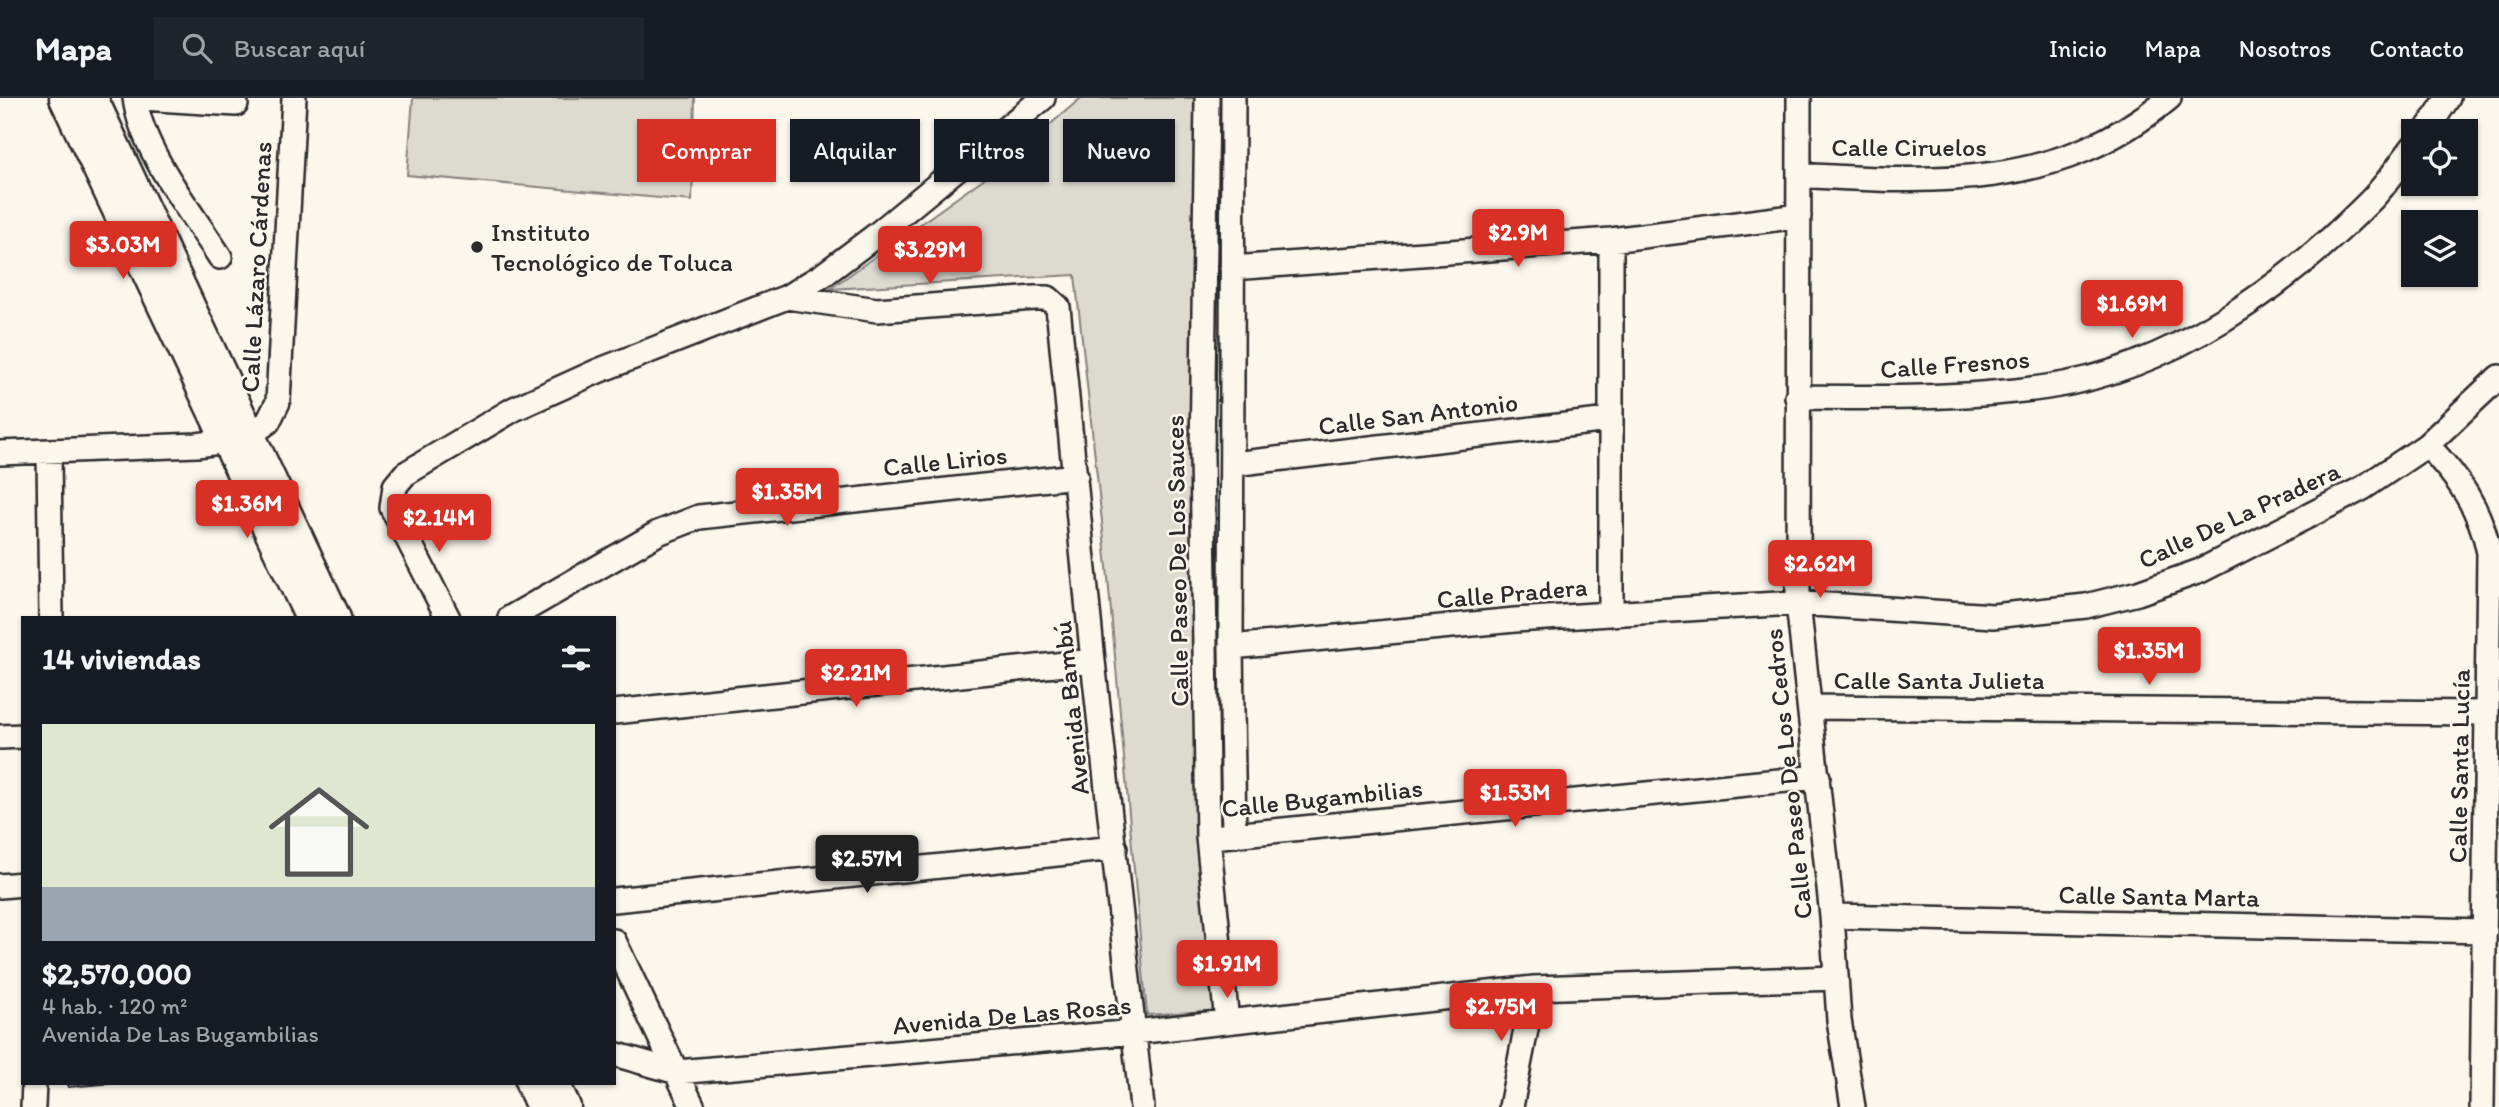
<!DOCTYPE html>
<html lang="es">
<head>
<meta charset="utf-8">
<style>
  :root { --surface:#171b24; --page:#20242c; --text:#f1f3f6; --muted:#9ea1a6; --line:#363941; --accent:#d93025 }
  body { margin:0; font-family:Itim,sans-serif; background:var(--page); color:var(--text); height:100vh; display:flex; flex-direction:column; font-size:26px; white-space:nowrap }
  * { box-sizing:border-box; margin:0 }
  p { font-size:23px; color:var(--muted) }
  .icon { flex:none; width:38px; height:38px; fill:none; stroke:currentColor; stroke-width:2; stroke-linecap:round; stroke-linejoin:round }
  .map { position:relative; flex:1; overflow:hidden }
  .drawer { position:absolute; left:21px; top:518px; width:595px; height:469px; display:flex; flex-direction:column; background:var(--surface); border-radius:0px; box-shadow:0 2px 5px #0004 }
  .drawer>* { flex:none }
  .guide { position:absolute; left:637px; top:21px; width:665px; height:63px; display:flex; gap:14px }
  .fabs { position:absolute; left:2401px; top:21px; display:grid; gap:14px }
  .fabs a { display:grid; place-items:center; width:77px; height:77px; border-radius:0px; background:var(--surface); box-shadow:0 2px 5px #0004; font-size:35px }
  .price { position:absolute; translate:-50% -60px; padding:0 16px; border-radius:7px; background:var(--accent); color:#fff; font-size:23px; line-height:46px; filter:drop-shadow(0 2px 4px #0008) }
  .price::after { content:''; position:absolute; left:50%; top:42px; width:21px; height:16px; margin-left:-10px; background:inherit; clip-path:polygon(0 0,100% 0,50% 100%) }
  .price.current { background:#222; color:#fff }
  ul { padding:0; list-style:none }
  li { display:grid; align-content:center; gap:14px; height:371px; padding:0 21px }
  li span { display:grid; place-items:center; height:217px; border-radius:0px; color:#555 }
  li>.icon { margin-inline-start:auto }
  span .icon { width:126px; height:126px; fill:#fffc; stroke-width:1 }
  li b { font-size:30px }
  h2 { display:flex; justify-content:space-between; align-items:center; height:84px; padding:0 21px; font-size:30px }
  .pill { padding:0 24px; border-radius:0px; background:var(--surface); box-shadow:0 2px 5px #0004; font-size:24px; line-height:63px }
  .pill.current { background:var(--accent); color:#fff }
  header { display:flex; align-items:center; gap:42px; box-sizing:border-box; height:98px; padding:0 35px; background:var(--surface); border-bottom:2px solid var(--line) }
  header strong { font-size:33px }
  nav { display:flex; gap:38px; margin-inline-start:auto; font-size:24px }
  .search { width:490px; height:63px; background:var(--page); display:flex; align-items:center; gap:18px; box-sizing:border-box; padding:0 24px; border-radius:0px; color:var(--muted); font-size:26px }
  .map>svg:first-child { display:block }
</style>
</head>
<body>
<header>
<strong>Mapa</strong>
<div class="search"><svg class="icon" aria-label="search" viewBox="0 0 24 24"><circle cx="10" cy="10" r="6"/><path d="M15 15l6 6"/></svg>Buscar aquí</div>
<nav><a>Inicio</a><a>Mapa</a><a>Nosotros</a><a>Contacto</a></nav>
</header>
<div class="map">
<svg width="2499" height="1009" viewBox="0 0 2499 1009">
  <rect width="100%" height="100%" fill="#fbf7ec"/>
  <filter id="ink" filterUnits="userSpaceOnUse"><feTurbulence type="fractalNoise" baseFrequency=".0143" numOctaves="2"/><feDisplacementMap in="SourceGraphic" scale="14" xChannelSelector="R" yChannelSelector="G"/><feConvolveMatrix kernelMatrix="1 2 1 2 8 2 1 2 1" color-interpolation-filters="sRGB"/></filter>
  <g filter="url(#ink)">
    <path fill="#dddad0" stroke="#84827e" stroke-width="2" d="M413,0h282l-3,103 -285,-26z
      M1081,0h120l19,912 -73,5 -40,-448 -32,-292 -245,14 174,-125z"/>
    <path fill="#c7c4bc" stroke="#2b2b2b" stroke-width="2" d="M68,985h47l-47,4z"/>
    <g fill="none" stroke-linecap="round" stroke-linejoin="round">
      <defs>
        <path id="minor" d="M135,0c6,52 57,115 85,159
          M142,0l94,6
          M1207,0l-5,358 6,381 19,185
          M1233,0l-2,549 3,188
          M1799,0l-1,505 34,313 7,104 14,87
          M2426,33l22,-33
          M1799,77c135,8 259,16 370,-77
          M1611,142v373
          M1232,170l379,-28 188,-24
          M787,199l90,13 158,-12h13l10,9 35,354 49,446
          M1797,299c84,1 168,2 250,-10 124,-18 237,-99 323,-186 16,-16 29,-36 43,-54
          M2427,347c31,32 54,64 62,108l-7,554
          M0,355l197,-8 30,-4 23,-6 18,-13 10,-20 16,-304
          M49,355l2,165
          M1233,366l376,-44
          M448,520l-56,-110 3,-22 10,-12 109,-65 84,-38 189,-74 36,-22 52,-39 168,-138
          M510,520l148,-85 41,-16 377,-41
          M1231,549l284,-27 188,-12 95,-5 195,13 93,-10 52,-13 62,-22 163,-83 64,-43 72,-68
          M1811,609l676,6
          M614,614l479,-51
          M0,639l23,-1
          M1222,738l596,-59
          M0,788l23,-2
          M614,802l501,-52
          M1832,818l653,15
          M614,843l79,166
          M614,956l63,18 458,-40 399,-44 302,-10
          M33,1009l1,-24
          M1511,1009l23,-119"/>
        <path id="major" d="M65,0l246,520
          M92,0l243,520
          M531,985l11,24
          M554,985l11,24"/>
      </defs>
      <use href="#minor" stroke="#2b2b2b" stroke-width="28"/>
      <use href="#major" stroke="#2b2b2b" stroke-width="35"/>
      <use href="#minor" stroke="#fbf7ec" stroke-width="23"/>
      <use href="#major" stroke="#fbf7ec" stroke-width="30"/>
    </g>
  </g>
  <circle fill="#2b2b2b" stroke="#fbf7ec" stroke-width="2.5" cx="477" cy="149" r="7"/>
  <g text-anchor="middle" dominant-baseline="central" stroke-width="5" stroke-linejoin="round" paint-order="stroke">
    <g font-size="26" fill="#2b2b2b" stroke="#fbf7ec">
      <text x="1909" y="49">Calle Ciruelos</text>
      <text transform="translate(256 169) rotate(-87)">Calle Lázaro Cárdenas</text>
      <text transform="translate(1955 266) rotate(-4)">Calle Fresnos</text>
      <text transform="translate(1418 316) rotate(-7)">Calle San Antonio</text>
      <text transform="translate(945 363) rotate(-6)">Calle Lirios</text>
      <text transform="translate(2239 417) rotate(-25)">Calle De La Pradera</text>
      <text transform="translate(1177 463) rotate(-91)">Calle Paseo De Los Sauces</text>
      <text transform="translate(1512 495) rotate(-5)">Calle Pradera</text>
      <text x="1939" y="582">Calle Santa Julieta</text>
      <text transform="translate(1071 610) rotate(-96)">Avenida Bambú</text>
      <text transform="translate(2459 668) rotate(-89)">Calle Santa Lucía</text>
      <text transform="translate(1788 676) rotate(-96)">Calle Paseo De Los Cedros</text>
      <text transform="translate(1322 700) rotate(-6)">Calle Bugambilias</text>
      <text transform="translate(2159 798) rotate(1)">Calle Santa Marta</text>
      <text transform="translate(1012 917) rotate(-5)">Avenida De Las Rosas</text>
    </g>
    <g font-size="26" fill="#2b2b2b" stroke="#fbf7ec" text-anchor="start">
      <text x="491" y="134">Instituto<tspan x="491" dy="30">Tecnológico de Toluca</tspan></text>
    </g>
  </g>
</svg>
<div class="fabs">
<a><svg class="icon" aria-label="locate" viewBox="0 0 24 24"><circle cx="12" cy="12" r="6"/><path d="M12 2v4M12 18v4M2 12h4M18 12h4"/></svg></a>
<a><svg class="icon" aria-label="layers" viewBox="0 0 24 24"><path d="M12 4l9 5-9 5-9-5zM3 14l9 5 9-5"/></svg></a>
</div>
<b class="price" style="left:1518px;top:171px">$2.9M</b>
<b class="price" style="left:123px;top:183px">$3.03M</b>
<b class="price" style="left:930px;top:188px">$3.29M</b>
<b class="price" style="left:2132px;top:242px">$1.69M</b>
<b class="price" style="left:787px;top:430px">$1.35M</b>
<b class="price" style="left:247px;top:442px">$1.36M</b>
<b class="price" style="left:439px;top:456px">$2.14M</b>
<b class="price" style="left:1820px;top:502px">$2.62M</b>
<b class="price" style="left:2149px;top:589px">$1.35M</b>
<b class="price" style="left:856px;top:611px">$2.21M</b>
<b class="price" style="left:1515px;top:731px">$1.53M</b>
<b class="price current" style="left:867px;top:797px">$2.57M</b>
<b class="price" style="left:1227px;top:902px">$1.91M</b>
<b class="price" style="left:1501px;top:945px">$2.75M</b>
<div class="guide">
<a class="pill current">Comprar</a>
<a class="pill">Alquilar</a>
<a class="pill">Filtros</a>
<a class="pill">Nuevo</a>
</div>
<section class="drawer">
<h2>14 viviendas<svg class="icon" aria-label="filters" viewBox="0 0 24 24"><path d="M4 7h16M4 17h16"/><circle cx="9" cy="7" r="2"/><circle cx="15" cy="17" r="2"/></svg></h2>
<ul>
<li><span style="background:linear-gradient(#dfe7d0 75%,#9aa5b1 0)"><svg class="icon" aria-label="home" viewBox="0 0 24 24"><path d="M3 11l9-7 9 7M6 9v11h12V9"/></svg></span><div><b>$2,570,000</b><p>4 hab. · 120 m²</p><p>Avenida De Las Bugambilias</p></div></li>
</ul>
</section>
</div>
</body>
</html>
